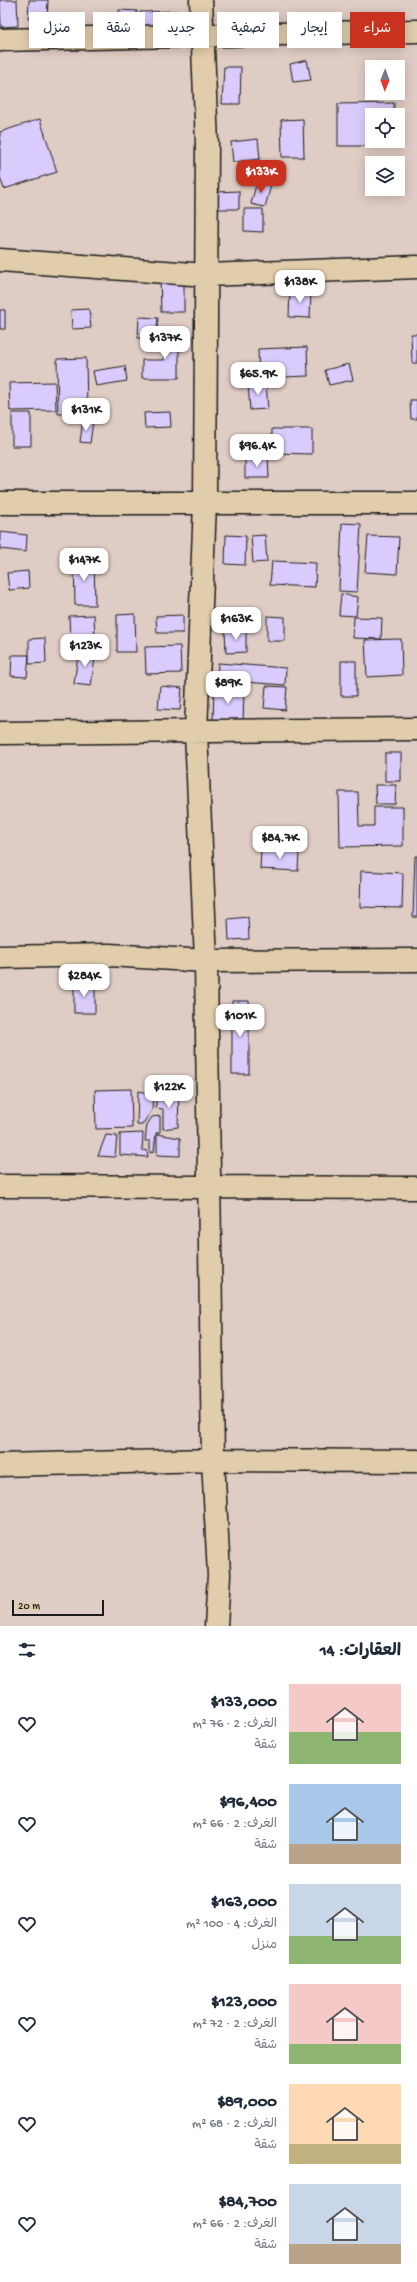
<!DOCTYPE html>
<html lang="ar">
<head>
<meta charset="utf-8">
<style>
  :root { --surface:#fff; --page:#f2f2f3; --text:#1f2937; --muted:#747a83; --accent:#c8321e }
  body { margin:0; font-family:"Gochi Hand","Playpen Sans Arabic",sans-serif; background:var(--page); color:var(--text); direction:rtl; height:100vh; display:flex; flex-direction:column; font-size:15px; white-space:nowrap }
  * { box-sizing:border-box; margin:0 }
  p { font-size:13px; color:var(--muted) }
  .icon { flex:none; width:22px; height:22px; fill:none; stroke:currentColor; stroke-width:2; stroke-linecap:round; stroke-linejoin:round }
  .map { position:relative; height:1626px; overflow:hidden; direction:ltr }
  .details { display:flex; flex-direction:column; background:var(--surface); flex:1 }
  .details>* { flex:none }
  .banner { position:absolute; left:12px; top:12px; width:393px; height:36px; direction:rtl; display:flex; gap:8px }
  .needle { width:26px; rotate:181deg }
  .fabs { position:absolute; left:365px; top:60px; display:grid; gap:8px }
  .fabs a { display:grid; place-items:center; width:40px; height:40px; border-radius:0px; background:var(--surface); box-shadow:0 2px 10px #0003; font-size:20px }
  .scale { position:absolute; left:12px; bottom:10px; width:92px; box-sizing:border-box; padding-left:4px; border:2px solid #1c1c1c; border-top:0; font-size:11px; line-height:14px; white-space:nowrap; color:#1c1c1c; -webkit-text-stroke:3px #e1cdab; paint-order:stroke }
  .price { position:absolute; translate:-50% -34px; padding:0 9px; border-radius:8px; background:#fff; color:#222; font-size:13px; line-height:26px; filter:drop-shadow(0 1px 2px #0008) }
  .price::after { content:''; position:absolute; left:50%; top:24px; width:12px; height:9px; margin-left:-6px; background:inherit; clip-path:polygon(0 0,100% 0,50% 100%) }
  .price.on { background:var(--accent); color:#fff }
  ul { padding:0; list-style:none }
  li { display:flex; align-items:center; gap:12px; height:100px; padding:0 16px }
  li span { display:grid; place-items:center; flex:none; width:112px; height:80px; border-radius:0px; color:#555 }
  li>.icon { margin-inline-start:auto }
  span .icon { width:48px; height:48px; fill:#fffc; stroke-width:1 }
  li b { font-size:17px }
  h2 { display:flex; justify-content:space-between; align-items:center; height:48px; padding:0 16px; font-size:17px }
  .tag { padding:0 14px; border-radius:0px; background:var(--surface); box-shadow:0 2px 10px #0003; font-size:14px; line-height:36px }
  .tag.on { background:var(--accent); color:#fff }
  .map>svg:first-child { display:block }
</style>
</head>
<body>
<div class="map">
<svg width="417" height="1626" viewBox="0 0 417 1626">
  <rect width="100%" height="100%" fill="#dfccc4"/>
  <filter id="ink" filterUnits="userSpaceOnUse"><feTurbulence type="fractalNoise" baseFrequency=".025" numOctaves="2"/><feDisplacementMap in="SourceGraphic" scale="8" xChannelSelector="R" yChannelSelector="G"/><feConvolveMatrix kernelMatrix="1 2 1 2 8 2 1 2 1" color-interpolation-filters="sRGB"/></filter>
  <g filter="url(#ink)">
    <path fill="#dacbfd" stroke="#1c1c1c" d="M0,0h17l1,26 -17,1z
      M29,0h19l-1,21 -19,-2z
      M119,10l18,1v22l-19,-1z
      M179,11v21l-38,1 -1,-21z
      M307,60l4,20 -18,2 -3,-18z
      M224,67h17l-1,37h-18z
      M394,103v12h-22v26h23v5h-57v-42z
      M40,119l17,53 -53,17 -4,-12v-45z
      M303,119l1,38h-22l-1,-37z
      M258,139l2,20 -27,3 -2,-20z
      M257,181l14,4 -6,22 -14,-3z
      M239,191v18h-21l-1,-17z
      M244,209h19v23l-19,-1z
      M184,274v38h-23l-1,-37z
      M290,289l21,1 -1,28 -21,-1z
      M89,309l2,19 -19,1 -1,-19z
      M0,310h5v19h-5z
      M139,317l19,1 -2,21 -18,-1z
      M164,331h15v47h-37v-18h22z
      M411,334h6v29h-5z
      M307,347l1,29 -49,2 -1,-29z
      M86,358l1,55 -29,1 -1,-55z
      M349,364l4,16 -24,5 -4,-15z
      M125,366l2,15 -31,5 -3,-15z
      M55,382l1,28 -46,1 -1,-28z
      M266,383l2,26 -18,1 -2,-26z
      M410,400h7v19h-6z
      M170,412l1,15 -26,1 -1,-15z
      M12,413h19v33h-19z
      M83,420l10,1 -3,22 -10,-1z
      M272,429h40v25l-40,-1z
      M268,457l1,21h-24v-20z
      M342,523l19,1 -4,68 -18,-1z
      M0,532l27,3 -1,17 -26,-3z
      M226,535l20,1 -1,29 -20,-1z
      M265,535l2,27 -14,1 -2,-27z
      M368,536l31,1 -2,37 -32,-2z
      M74,558h20l1,47h-20z
      M272,561l44,2 -1,24 -45,-2z
      M28,571l1,17 -20,2 -2,-17z
      M341,594l17,3 -2,19 -17,-1z
      M135,614l1,38h-19v-37z
      M94,615l1,25 -25,1 -1,-25z
      M183,615v18h-26l-1,-17z
      M267,616l18,1v24h-18z
      M354,617l28,1 -1,21 -28,-1z
      M246,629v23l-20,1 -1,-23z
      M45,638l1,25 -17,1v-25z
      M401,639l1,36 -35,2 -2,-37z
      M180,646l1,27 -35,1 -1,-27z
      M79,649l17,2 -5,35 -17,-2z
      M12,655h17l-2,22 -16,-1z
      M341,661h15v35h-15z
      M218,663l68,5 -1,17 -68,-5z
      M160,686l22,2 -2,22 -22,-1z
      M266,686l21,1 -2,23 -21,-2z
      M214,688l30,1 -1,33 -30,-1z
      M385,753h16v28h-16z
      M375,785h21l-1,19h-19z
      M339,792h19l1,34h15v-19h29v39l-63,1z
      M261,850l38,2 -1,19 -38,-2z
      M415,856h2v61h-4z
      M361,871l42,2 -1,35 -42,-1z
      M248,917l1,22 -20,1 -1,-21z
      M74,984h21v29h-21z
      M232,1001h17v73h-17z
      M131,1089l1,39 -36,1 -1,-39z
      M138,1091l15,3 -1,16 -10,15h-5z
      M179,1093l-1,34 -15,2v-20l-7,-1v-14z
      M160,1116v16l-4,1 -2,18 -4,2v-12h-5l2,-16 5,-8z
      M143,1133l-1,17 5,1 1,6 -28,-2v-21z
      M157,1134l23,4v18l-23,-1z
      M106,1135l11,1 -2,21 -17,-1z"/>
    <g fill="none" stroke-linecap="round" stroke-linejoin="round">
      <defs>
        <path id="minor" d="M201,0l6,144 -2,359 -9,229 10,229 7,499 6,115 -3,51
          M0,40l417,-9
          M0,260l206,15 211,-8
          M0,503h417
          M0,733l417,-4
          M0,957l109,-2 97,6 211,-1
          M0,1186l417,2
          M0,1465l213,-5 204,1"/>
      </defs>
      <use href="#minor" stroke="#1c1c1c" stroke-width="25"/>
      <use href="#minor" stroke="#e1cdab" stroke-width="22"/>
    </g>
  </g>
</svg>
<div class="fabs">
<a><svg class="needle" viewBox="-14 -14 28 28"><path d="M0-13l5 13h-10z" fill="#e53935"/><path d="M0 13l5-13h-10z" fill="#747a83"/></svg></a>
<a><svg class="icon" aria-label="locate" viewBox="0 0 24 24"><circle cx="12" cy="12" r="6"/><path d="M12 2v4M12 18v4M2 12h4M18 12h4"/></svg></a>
<a><svg class="icon" aria-label="layers" viewBox="0 0 24 24"><path d="M12 4l9 5-9 5-9-5zM3 14l9 5 9-5"/></svg></a>
</div>
<div class="scale">20 m</div>
<b class="price on" style="left:261px;top:194px">$133K</b>
<b class="price" style="left:300px;top:304px">$138K</b>
<b class="price" style="left:165px;top:360px">$137K</b>
<b class="price" style="left:258px;top:396px">$65.9K</b>
<b class="price" style="left:86px;top:432px">$131K</b>
<b class="price" style="left:257px;top:468px">$96.4K</b>
<b class="price" style="left:84px;top:582px">$147K</b>
<b class="price" style="left:236px;top:641px">$163K</b>
<b class="price" style="left:85px;top:668px">$123K</b>
<b class="price" style="left:228px;top:705px">$89K</b>
<b class="price" style="left:280px;top:860px">$84.7K</b>
<b class="price" style="left:84px;top:998px">$284K</b>
<b class="price" style="left:240px;top:1038px">$101K</b>
<b class="price" style="left:169px;top:1109px">$122K</b>
<div class="banner">
<a class="tag on">شراء</a>
<a class="tag">إيجار</a>
<a class="tag">تصفية</a>
<a class="tag">جديد</a>
<a class="tag">شقة</a>
<a class="tag">منزل</a>
</div>
</div>
<section class="details">
<h2>العقارات: 14<svg class="icon" aria-label="filters" viewBox="0 0 24 24"><path d="M4 7h16M4 17h16"/><circle cx="9" cy="7" r="2"/><circle cx="15" cy="17" r="2"/></svg></h2>
<ul>
<li><span style="background:linear-gradient(#f6c9c9 60%,#8fb573 0)"><svg class="icon" aria-label="home" viewBox="0 0 24 24"><path d="M3 11l9-7 9 7M6 9v11h12V9"/></svg></span><div><b>$133,000</b><p>الغرف: 2 · 76 m²</p><p>شقة</p></div><svg class="icon" aria-label="heart" viewBox="0 0 24 24"><path d="M12 20l-8-8c-3-5 5-10 8-4 3-6 11-1 8 4z"/></svg></li>
<li><span style="background:linear-gradient(#a9c7e8 75%,#b9a48a 0)"><svg class="icon" aria-label="home" viewBox="0 0 24 24"><path d="M3 11l9-7 9 7M6 9v11h12V9"/></svg></span><div><b>$96,400</b><p>الغرف: 2 · 66 m²</p><p>شقة</p></div><svg class="icon" aria-label="heart" viewBox="0 0 24 24"><path d="M12 20l-8-8c-3-5 5-10 8-4 3-6 11-1 8 4z"/></svg></li>
<li><span style="background:linear-gradient(#c9d6e8 65%,#8fb573 0)"><svg class="icon" aria-label="home" viewBox="0 0 24 24"><path d="M3 11l9-7 9 7M6 9v11h12V9"/></svg></span><div><b>$163,000</b><p>الغرف: 4 · 100 m²</p><p>منزل</p></div><svg class="icon" aria-label="heart" viewBox="0 0 24 24"><path d="M12 20l-8-8c-3-5 5-10 8-4 3-6 11-1 8 4z"/></svg></li>
<li><span style="background:linear-gradient(#f6c9c9 75%,#8fb573 0)"><svg class="icon" aria-label="home" viewBox="0 0 24 24"><path d="M3 11l9-7 9 7M6 9v11h12V9"/></svg></span><div><b>$123,000</b><p>الغرف: 2 · 72 m²</p><p>شقة</p></div><svg class="icon" aria-label="heart" viewBox="0 0 24 24"><path d="M12 20l-8-8c-3-5 5-10 8-4 3-6 11-1 8 4z"/></svg></li>
<li><span style="background:linear-gradient(#ffd9b3 75%,#c2b280 0)"><svg class="icon" aria-label="home" viewBox="0 0 24 24"><path d="M3 11l9-7 9 7M6 9v11h12V9"/></svg></span><div><b>$89,000</b><p>الغرف: 2 · 68 m²</p><p>شقة</p></div><svg class="icon" aria-label="heart" viewBox="0 0 24 24"><path d="M12 20l-8-8c-3-5 5-10 8-4 3-6 11-1 8 4z"/></svg></li>
<li><span style="background:linear-gradient(#c9d6e8 75%,#b9a48a 0)"><svg class="icon" aria-label="home" viewBox="0 0 24 24"><path d="M3 11l9-7 9 7M6 9v11h12V9"/></svg></span><div><b>$84,700</b><p>الغرف: 2 · 66 m²</p><p>شقة</p></div><svg class="icon" aria-label="heart" viewBox="0 0 24 24"><path d="M12 20l-8-8c-3-5 5-10 8-4 3-6 11-1 8 4z"/></svg></li>
</ul>
</section>
</body>
</html>
